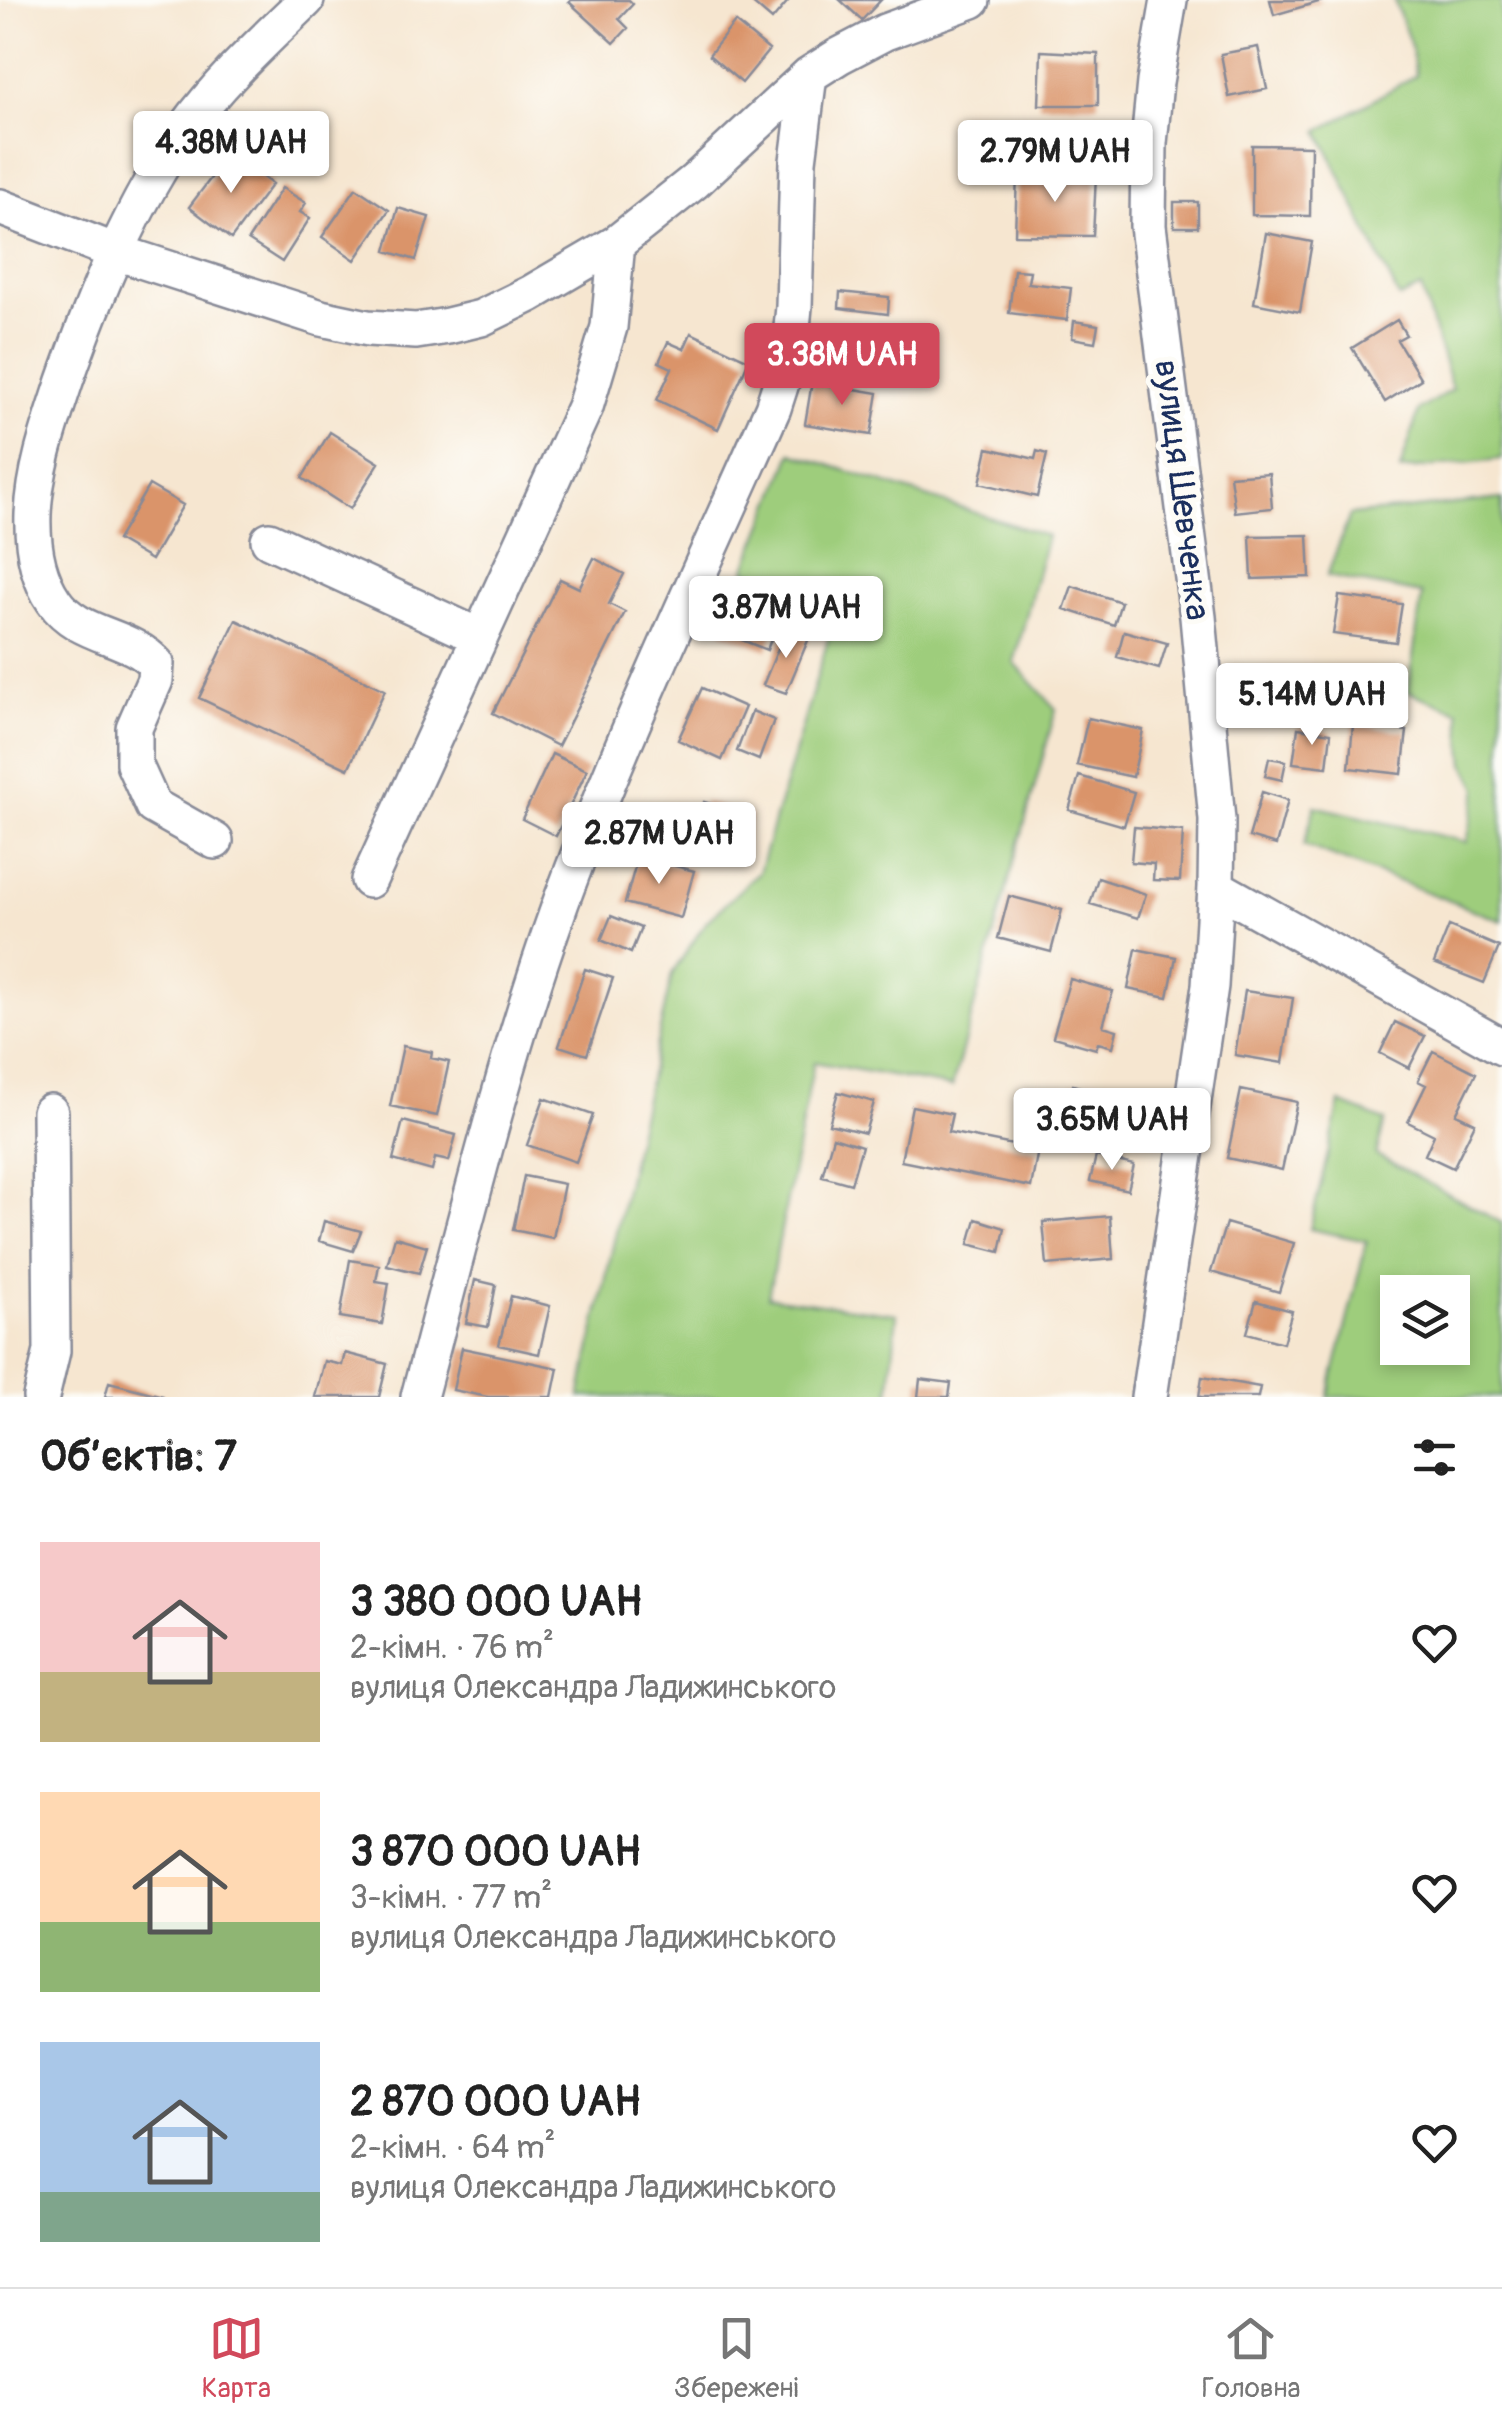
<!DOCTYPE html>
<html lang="uk">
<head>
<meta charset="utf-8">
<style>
  :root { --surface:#fff; --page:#f2f2f2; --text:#222; --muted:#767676; --line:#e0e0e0; --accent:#d1495b }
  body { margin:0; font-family:Pangolin,sans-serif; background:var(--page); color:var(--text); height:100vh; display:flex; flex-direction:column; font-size:38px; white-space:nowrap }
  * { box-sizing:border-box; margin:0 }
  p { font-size:32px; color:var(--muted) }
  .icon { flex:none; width:55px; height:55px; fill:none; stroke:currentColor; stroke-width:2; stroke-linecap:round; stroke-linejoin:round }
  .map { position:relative; height:1397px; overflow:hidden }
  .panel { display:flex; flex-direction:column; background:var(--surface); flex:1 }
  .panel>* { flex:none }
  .tools { position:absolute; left:1380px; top:1275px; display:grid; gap:20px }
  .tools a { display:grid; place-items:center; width:90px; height:90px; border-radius:0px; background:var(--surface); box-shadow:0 5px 15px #0003; font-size:50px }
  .price { position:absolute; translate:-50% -85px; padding:0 22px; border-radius:10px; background:#fff; color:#222; font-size:32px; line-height:65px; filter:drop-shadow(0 2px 5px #0008) }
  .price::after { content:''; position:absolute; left:50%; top:60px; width:30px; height:22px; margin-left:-15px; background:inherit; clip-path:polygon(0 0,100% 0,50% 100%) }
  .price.selected { background:var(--accent); color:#fff }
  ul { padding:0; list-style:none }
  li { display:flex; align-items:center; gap:30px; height:250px; padding:0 40px }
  li span { display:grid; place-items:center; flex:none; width:280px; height:200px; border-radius:0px; color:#555 }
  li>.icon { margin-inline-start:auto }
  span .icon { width:120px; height:120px; fill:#fffc; stroke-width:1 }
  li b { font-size:42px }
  h2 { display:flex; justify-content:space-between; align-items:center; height:120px; padding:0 40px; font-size:42px }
  .tab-bar { display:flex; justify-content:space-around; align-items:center; height:140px; border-top:2px solid var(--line); background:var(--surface); font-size:28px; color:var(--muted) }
  .tab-bar a { display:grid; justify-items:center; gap:5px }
  .tab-bar .selected { color:var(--accent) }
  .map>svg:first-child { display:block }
</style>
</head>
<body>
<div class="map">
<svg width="1502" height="1397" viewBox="0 0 1502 1397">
  <rect width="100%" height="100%" fill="#fdfcf7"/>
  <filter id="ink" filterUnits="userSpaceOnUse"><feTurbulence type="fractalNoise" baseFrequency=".01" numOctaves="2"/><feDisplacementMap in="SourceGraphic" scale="20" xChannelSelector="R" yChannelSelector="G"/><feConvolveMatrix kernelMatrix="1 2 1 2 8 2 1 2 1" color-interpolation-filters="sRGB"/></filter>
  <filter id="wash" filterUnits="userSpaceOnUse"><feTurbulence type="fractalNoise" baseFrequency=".0048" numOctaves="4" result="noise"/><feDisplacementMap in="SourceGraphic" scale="40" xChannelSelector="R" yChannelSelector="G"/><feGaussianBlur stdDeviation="2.25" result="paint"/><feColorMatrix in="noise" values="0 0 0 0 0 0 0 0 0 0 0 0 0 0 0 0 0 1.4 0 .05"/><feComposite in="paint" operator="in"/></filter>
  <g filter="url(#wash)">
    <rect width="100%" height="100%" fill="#f6e6d0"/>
    <path fill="#9ecd7c" stroke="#5c7e6d" stroke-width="2.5" fill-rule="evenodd" d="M1394,0h108v459l-102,11 19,-60 33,-21 -31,-101 -22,10 -80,-167 97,-56 -6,-32z
      M792,453l255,83 -33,127 42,46 -104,378 -138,-25 -46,235 129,17 -8,83h-309l92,-423 34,-52 53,-50 79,-266 -93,-36z
      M1502,499v422l-198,-76 11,-39 152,36 11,-54 -13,-24 -6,-53 -51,-19 14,-98 -95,-18 23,-61z
      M1340,1103l45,18 -9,34 126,68v174h-174l39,-156 -57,-12zM1398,1292h54v56h-54z"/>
    <g id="blocks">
      <path fill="#da946a" d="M571,0h58l4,4 -14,15 9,9 -14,15 -45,-41z
        M749,0h40l-17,20z
        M840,0h41l-19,20z
        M1270,0h52v1l-48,14z
        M735,22l34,28 -27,33 -33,-28z
        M1258,47l9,42 -38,8 -8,-43z
        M1041,51l57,3v51h-59z
        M1252,145l59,1 -1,70 -58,-1z
        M230,153l42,31 -41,55 -42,-32z
        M1017,173l79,3 -3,60 -78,-1z
        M282,188l24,15 -6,9 10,6 -28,44 -34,-22z
        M356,188l33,22 -34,50 -33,-23z
        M1174,202h24v25h-24z
        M398,208l31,9 -13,43 -30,-9z
        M1266,233l46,9 -12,70 -46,-9z
        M1014,270l16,1 -2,12 43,5 -4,32 -58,-7z
        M840,292l49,5 -1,17 -49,-6z
        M1397,320l9,15 -9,5 24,39 -36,23 -33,-54z
        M1074,321l24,4 -3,17 -23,-4z
        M691,333l58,27 -31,69 -61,-29 15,-32 -13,-6 9,-20 16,7z
        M812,382l66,11 -7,42 -66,-11z
        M330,432l49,31 -29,46 -48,-31z
        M988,448l47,11 2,-8 10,3 -10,43 -57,-14z
        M1269,473l3,35 -37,4 -5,-36z
        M149,485l34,20 -32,55 -34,-20z
        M1308,535l2,42 -58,2 -2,-43z
        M594,558l30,16 -15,30 16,8 -67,134 -65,-33 67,-134 19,9z
        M1072,586l49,16 -7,23 -50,-16z
        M740,587l44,17 -17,46 -45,-18z
        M1339,596l63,8 -6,38 -63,-8z
        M236,620l149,70 -37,79 -149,-71z
        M786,629l23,9 -23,55 -23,-8z
        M1124,631l43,12 -8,26 -42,-12z
        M1249,677l53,5 -4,36 -52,-5z
        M702,688l43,19 -23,53 -44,-20z
        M752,711l22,9 -15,40 -22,-9z
        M1088,718l55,12 -10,47 -56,-12z
        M1353,725l54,6 -5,43 -53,-6z
        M1298,728l33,5 -4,34 -34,-4z
        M552,754l35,16 -31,66 -34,-17z
        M1269,758l17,3 -4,19 -17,-4z
        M1079,776l55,16 -10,34 -55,-16z
        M1262,792l26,8 -12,45 -27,-8z
        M704,802l47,13 -9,39 -48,-13z
        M1134,827l49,4 -3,50 -27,-1 1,-16 -23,-2z
        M638,856l56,15 -13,47 -56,-15z
        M1098,878l48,16 -8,24 -48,-14z
        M1009,896l53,14 -11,42 -53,-14z
        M611,916l30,12 -10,25 -30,-13z
        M1449,926l50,21 -15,36 -50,-20z
        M1136,949l40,8 -8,40 -40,-8z
        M585,969l28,9 -26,77 -28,-9z
        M1070,979l43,12 -10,35 14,4 -4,17 -15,-4 -2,6 -43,-12z
        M1245,991l48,7 -10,65 -48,-8z
        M1395,1022l30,14 -16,32 -29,-15z
        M403,1046l29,6 -1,6 18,4 -12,54 -47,-10z
        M1433,1051l43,22 -20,41 19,9 -22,45 -28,-13 9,-20 -26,-13 18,-37 -8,-4z
        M1073,1085l58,17 -10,33 -60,-17z
        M1241,1090l56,12 -15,68 -55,-12z
        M838,1092l36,10 -9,31 -36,-9z
        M544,1098l49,17 -17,47 -49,-17z
        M912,1106l40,8 -4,18 90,18 -7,37 -130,-26z
        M403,1121l53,14 -7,26 -14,-3 -3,13 -39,-11z
        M833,1137l29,9 -11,38 -29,-8z
        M1096,1156l38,9 -6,25 -38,-9z
        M524,1176l40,8 -11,54 -40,-8z
        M1110,1216l3,43 -66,6 -4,-43z
        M976,1219l29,9 -5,24 -31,-8z
        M324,1221l37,10 -8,20 -34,-10z
        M1226,1223l68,20 -15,49 -68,-20z
        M395,1237l32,9 -8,27 -32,-8z
        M350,1260l29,5 -3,16 13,2 -7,41 -42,-7z
        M475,1280l21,5 -8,42 -22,-4z
        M511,1296l39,10 -11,48 -40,-9z
        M1256,1301l36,10 -9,32 -36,-10z
        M462,1348l96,20 -6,29h-64l-35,-7z
        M345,1353l42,11 -8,33h-64l9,-36 18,4z
        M1202,1377l58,10 -2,10h-59z
        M920,1379l31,4 -2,14h-31z
        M109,1382l54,14v1h-58z"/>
    </g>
  </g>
  <g filter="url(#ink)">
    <use href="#blocks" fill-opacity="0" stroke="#888a97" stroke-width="2.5"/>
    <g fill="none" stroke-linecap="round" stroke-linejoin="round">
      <defs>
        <path id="minor" d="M0,207l116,45 205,66 47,10 48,3 32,-5 33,-8 49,-24 87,-51 78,-62 114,-106 30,-19 46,-24 87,-32
          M269,540l211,97
          M215,841l-62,-35 -19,-42v-36l21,-48 1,-16c-27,-30 -78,-27 -102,-63 -17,-25 -22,-57 -21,-87 2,-46 18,-90 32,-133 31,-88 67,-177 121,-253 35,-48 78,-87 120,-128
          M369,880l216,-473 24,-80 8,-84
          M1216,887l286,160
          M41,1397l11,-46 -2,-239
          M419,1397c44,-165 84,-334 142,-495 62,-168 139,-330 212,-494l16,-50 5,-51 4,-146 11,-86
          M1149,1397l61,-411 6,-99 1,-67 -19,-203 -50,-391 1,-83 6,-61 14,-82"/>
      </defs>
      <use href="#minor" stroke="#888a97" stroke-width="40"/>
      <use href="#minor" stroke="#fff" stroke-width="35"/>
    </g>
  </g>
  <g text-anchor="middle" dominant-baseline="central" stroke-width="10" stroke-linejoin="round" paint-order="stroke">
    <g font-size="35" fill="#1b2f5e" stroke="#fdfcf7">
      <text transform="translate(1182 490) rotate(83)">вулиця Шевченка</text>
    </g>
  </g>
</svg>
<div class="tools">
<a><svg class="icon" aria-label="layers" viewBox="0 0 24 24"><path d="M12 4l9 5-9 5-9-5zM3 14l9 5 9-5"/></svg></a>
</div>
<b class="price" style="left:231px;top:196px">4.38M UAH</b>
<b class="price" style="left:1055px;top:205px">2.79M UAH</b>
<b class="price selected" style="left:842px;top:408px">3.38M UAH</b>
<b class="price" style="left:786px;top:661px">3.87M UAH</b>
<b class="price" style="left:1312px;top:748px">5.14M UAH</b>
<b class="price" style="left:659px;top:887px">2.87M UAH</b>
<b class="price" style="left:1112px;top:1173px">3.65M UAH</b>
</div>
<section class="panel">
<h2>Об’єктів: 7<svg class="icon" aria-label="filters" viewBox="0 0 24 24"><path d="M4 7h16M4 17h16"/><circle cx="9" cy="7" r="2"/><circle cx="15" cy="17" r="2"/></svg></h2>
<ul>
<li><span style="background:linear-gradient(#f6c9c9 65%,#c2b280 0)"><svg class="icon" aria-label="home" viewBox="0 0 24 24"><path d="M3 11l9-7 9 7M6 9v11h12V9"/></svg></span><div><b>3 380 000 UAH</b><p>2-кімн. · 76 m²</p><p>вулиця Олександра Ладижинського</p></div><svg class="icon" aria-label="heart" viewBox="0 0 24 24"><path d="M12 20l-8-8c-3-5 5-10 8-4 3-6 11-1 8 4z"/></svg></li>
<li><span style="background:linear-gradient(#ffd9b3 65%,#8fb573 0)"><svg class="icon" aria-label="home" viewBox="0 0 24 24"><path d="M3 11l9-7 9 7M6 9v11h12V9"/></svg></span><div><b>3 870 000 UAH</b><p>3-кімн. · 77 m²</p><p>вулиця Олександра Ладижинського</p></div><svg class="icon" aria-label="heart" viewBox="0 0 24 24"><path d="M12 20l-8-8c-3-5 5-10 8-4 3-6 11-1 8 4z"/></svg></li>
<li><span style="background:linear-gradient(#a9c7e8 75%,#7fa58c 0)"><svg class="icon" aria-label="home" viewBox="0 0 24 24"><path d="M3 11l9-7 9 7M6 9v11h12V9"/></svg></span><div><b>2 870 000 UAH</b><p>2-кімн. · 64 m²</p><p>вулиця Олександра Ладижинського</p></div><svg class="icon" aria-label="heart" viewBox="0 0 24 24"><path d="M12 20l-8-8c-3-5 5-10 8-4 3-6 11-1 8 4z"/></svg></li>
</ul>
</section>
<nav class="tab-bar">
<a class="selected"><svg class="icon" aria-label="map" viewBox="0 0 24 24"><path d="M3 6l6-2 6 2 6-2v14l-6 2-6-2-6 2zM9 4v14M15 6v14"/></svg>Карта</a>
<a><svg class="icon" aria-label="saved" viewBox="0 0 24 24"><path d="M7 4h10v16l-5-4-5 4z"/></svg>Збережені</a>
<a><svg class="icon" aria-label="home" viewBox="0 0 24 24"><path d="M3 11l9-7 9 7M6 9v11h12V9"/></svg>Головна</a>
</nav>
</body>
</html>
